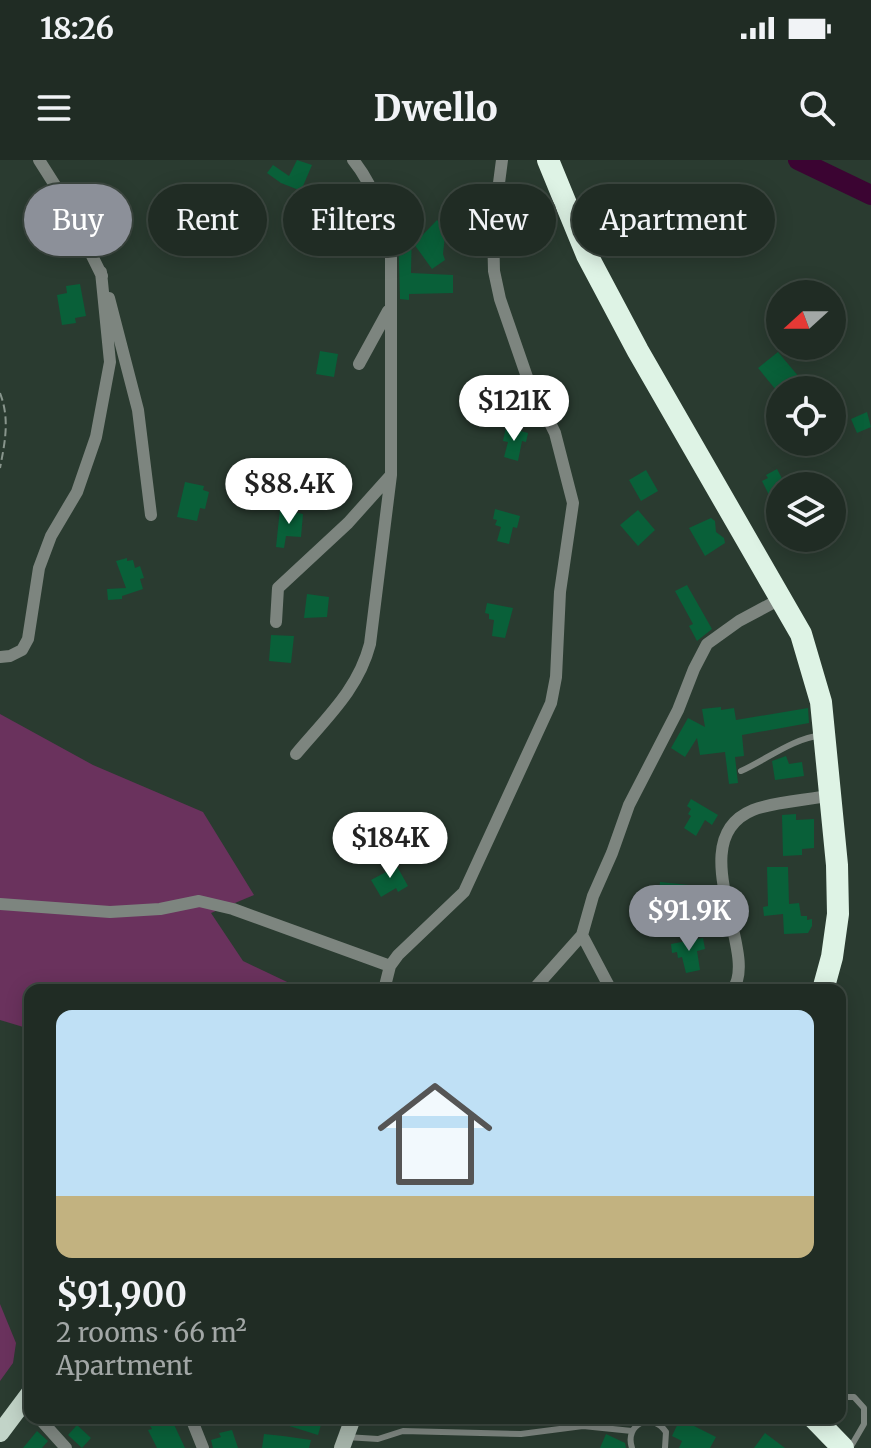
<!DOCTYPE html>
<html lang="en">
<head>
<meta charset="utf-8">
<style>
  :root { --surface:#202c24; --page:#2d3831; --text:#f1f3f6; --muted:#a2a7a6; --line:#3d4841; --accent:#8c9099 }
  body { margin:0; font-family:Merriweather,serif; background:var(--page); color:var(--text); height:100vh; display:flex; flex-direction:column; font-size:30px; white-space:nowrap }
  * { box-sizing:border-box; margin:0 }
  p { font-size:26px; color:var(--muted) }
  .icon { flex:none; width:44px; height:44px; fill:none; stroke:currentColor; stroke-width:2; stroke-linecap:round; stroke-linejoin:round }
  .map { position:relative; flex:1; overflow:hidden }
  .panel { position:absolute; left:24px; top:824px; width:822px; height:440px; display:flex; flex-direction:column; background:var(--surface); border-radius:16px; box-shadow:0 4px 20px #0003,0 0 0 2px var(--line) }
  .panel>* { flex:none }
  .top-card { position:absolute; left:24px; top:24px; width:824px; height:72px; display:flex; gap:16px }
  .needle { width:52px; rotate:249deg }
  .fabs { position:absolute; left:766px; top:120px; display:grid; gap:16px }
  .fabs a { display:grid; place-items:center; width:80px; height:80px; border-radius:50%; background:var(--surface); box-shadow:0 4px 20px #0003,0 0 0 2px var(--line); font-size:40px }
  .price { position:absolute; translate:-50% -68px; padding:0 18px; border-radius:28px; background:#fff; color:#222; font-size:26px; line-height:52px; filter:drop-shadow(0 2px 4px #0008) }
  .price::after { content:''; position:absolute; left:50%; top:48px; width:24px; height:18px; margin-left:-12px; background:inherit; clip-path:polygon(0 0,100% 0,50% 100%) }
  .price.active { background:var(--accent); color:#fff }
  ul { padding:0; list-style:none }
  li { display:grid; align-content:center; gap:16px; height:424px; padding:0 32px }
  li+li { border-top:2px solid var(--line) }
  li span { display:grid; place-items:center; height:248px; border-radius:16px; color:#555 }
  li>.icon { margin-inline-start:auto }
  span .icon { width:144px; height:144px; fill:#fffc; stroke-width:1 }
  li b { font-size:34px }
  .chip { padding:0 28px; border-radius:36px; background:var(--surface); box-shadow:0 4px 20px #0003,0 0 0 2px var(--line); font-size:28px; line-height:72px }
  .chip.active { background:var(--accent); color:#fff }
  .status { display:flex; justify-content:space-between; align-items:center; height:56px; padding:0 40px; background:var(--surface); direction:ltr }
  .status svg { height:22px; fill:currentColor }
  header { display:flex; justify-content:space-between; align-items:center; height:104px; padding:0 32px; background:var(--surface); font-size:36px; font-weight:800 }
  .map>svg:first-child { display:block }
</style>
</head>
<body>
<div class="status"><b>18:26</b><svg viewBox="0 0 49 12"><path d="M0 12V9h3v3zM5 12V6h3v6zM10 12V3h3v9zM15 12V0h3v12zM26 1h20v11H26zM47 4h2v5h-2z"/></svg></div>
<header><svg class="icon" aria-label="menu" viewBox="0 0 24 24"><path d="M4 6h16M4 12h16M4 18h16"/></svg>Dwello<svg class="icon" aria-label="search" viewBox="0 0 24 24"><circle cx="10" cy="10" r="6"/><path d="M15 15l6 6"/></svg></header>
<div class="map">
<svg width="871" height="1288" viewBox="0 0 871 1288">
  <rect width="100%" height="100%" fill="#2a3b30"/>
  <path fill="#6a325d" d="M0,554l93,51 110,47 51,83 -43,18 32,48 61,29h-274v39l-30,-9z
    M0,1144l16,39 -3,20 -13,18z"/>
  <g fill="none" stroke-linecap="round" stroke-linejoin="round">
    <path stroke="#3b0432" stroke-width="20" d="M798,0l73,35"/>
  </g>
  <path fill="#096039" d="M297,0l15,5 -9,21 3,2 -2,4 -23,-9 -14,-10 6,-8 16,11z
    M437,60l12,11 -4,4 -2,19 2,6 -13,9 -18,-25z
    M398,64h14l-1,49 42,2v18l-44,1v6l-9,-1z
    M80,124l6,32 -11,2 1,5 -14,2 -5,-30 10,-2 -1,-7z
    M320,191l18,3 -4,23 -18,-3z
    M778,192l32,38h-34l-18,-22z
    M867,252l4,15 -14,6 -6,-14z
    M506,267l22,6 -2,9 -4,-1 -4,20 -14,-4 4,-15 -5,-1z
    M777,309l9,17h-6v13l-7,4 -11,-22 6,-3 -2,-3z
    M646,310l12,21 -17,10 -12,-21z
    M185,322l19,4 -1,4 6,2 -4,17 -5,-1 -3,13 -20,-4z
    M280,349l23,5 -2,23 -15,-1 -2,12 -8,-1z
    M495,349l25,7 -3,12 -4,-1 -4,17 -12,-3 4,-14 -6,-2 2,-5 -4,-1z
    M638,350l17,20 -17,16 -18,-21z
    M711,358l4,3 1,11 8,6 1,5 -20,13 -16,-28z
    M127,398v3l6,-1 2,8 5,-2 4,12 -4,1 3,10 -21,7v3l-14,1 -1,-11 19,-1 -10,-27z
    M687,425l25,44 -15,12 -8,-15 4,-2 -18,-33z
    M307,434l22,3 -2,20 -23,1z
    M487,443l26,5 -8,30 -13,-2 2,-16 -5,-1v-5l-4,-1z
    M271,475l23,1 -3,27 -22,-2z
    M721,547v3l13,-2 2,12 72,-12 1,15 -67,12 2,21 -9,1 3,26 -9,1 -4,-32 -25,3 -3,-17 -12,19 -14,-9 17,-30 17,9 -3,-18z
    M786,596l3,8 13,-2 2,14 -29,4 -3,-19z
    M691,639l27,16 -6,10 -7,-5 -9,16 -12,-8 7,-12 -3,-2 3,-5 -4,-3z
    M796,654v6l18,-1v29l-12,1v6l-19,1 -1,-41z
    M394,701l14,25 -10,6 -2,-4 -15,9 -10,-17 15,-8 -2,-5z
    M767,707h21l1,37 10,-1 2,13h6v4l5,-1v7l-4,7 -24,1 -1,-20 -19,2 -1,-9 5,-1z
    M660,722l29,3 -1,11h-7l-1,17 -14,-1 1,-14 -4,-1 1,-6h-5z
    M703,778l2,11 -8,2 3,19 -14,3 -4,-16 -4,1 -1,-6 -5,1 -1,-9z
    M145,1258h26l14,30h-28l-9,-18 4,-1z
    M270,1258h53l-5,17 -48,-15z
    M680,1259l36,18 -6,11h-31l3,-7 -10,-5z
    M77,1265l14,13 -9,10 -14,-13z
    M232,1270l6,18h-25l-2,-8 10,-3 -2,-4z
    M37,1271l11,10 -6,7h-19z
    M765,1273l20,15h-31z
    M264,1274l19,2 28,4 -2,8h-47z
    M606,1274l19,9 1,5h-26z"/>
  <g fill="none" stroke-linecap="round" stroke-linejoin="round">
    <path stroke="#88958c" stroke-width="2" stroke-dasharray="8 4" stroke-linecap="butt" d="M0,233c10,26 5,49 0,75"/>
    <path stroke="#7d857f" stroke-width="6" d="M741,611c27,-12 50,-32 81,-36
      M840,1237h14l10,11v16l-14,24
      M346,1277l32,2 25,-8 118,3 62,-8 49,5
      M632,1288c-8,-24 20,-37 34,-16l-1,16"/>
    <path stroke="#7d857f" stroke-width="12" d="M39,0l26,41 37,75
      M109,138l29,112 13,105
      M359,204l29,-53
      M276,462l2,-34 70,-65 43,-48
      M0,497l10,-1 12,-6 6,-11 11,-71 12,-32 26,-44 19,-55 14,-75 -9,-90
      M296,594c30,-36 62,-64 74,-110l21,-169v-217c-6,-35 -15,-70 -38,-98
      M0,744l110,8 50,-3 39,-8 34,8 157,57
      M582,775l29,55
      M384,830l6,-24 8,-11 66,-63 87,-189 5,-26 4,-85 13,-89 -18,-70 -28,-56 -27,-78 -6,-28 -1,-42 9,-69
      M533,830l49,-55 11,-39 19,-43 17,-48 49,-95 16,-41 13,-25 32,-23 43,-23
      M732,830c30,-34 -53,-150 21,-180 20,-8 56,-10 79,-15
      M39,1258l27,30
      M191,1258l12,30"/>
    <path stroke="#a4b2a8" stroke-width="16" d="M342,1288l11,-30"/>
    <path stroke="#c2d4c8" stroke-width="18" d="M0,1273l30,-40"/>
    <path stroke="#def3e5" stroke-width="22" d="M548,0l39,95 51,96 163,283 20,68 16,163 1,49 -6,43 -9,33
      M814,1258l29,30"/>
  </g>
</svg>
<div class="fabs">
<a><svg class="needle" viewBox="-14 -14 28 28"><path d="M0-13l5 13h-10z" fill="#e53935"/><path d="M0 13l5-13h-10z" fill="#a2a7a6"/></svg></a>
<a><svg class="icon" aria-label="locate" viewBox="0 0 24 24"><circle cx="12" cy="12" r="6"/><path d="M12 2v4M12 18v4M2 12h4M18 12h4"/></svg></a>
<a><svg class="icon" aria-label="layers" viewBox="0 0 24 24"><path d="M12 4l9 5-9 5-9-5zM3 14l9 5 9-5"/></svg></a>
</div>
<b class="price" style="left:514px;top:283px">$121K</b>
<b class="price" style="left:289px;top:366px">$88.4K</b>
<b class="price" style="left:390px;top:720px">$184K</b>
<b class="price active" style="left:689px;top:793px">$91.9K</b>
<div class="top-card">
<a class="chip active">Buy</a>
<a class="chip">Rent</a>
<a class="chip">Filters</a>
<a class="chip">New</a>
<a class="chip">Apartment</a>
</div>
<section class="panel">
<ul>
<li><span style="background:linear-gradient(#bfe0f5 75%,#c2b280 0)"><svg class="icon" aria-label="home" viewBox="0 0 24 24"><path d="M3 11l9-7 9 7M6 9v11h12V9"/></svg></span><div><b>$91,900</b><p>2 rooms · 66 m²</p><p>Apartment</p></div></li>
</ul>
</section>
</div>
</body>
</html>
